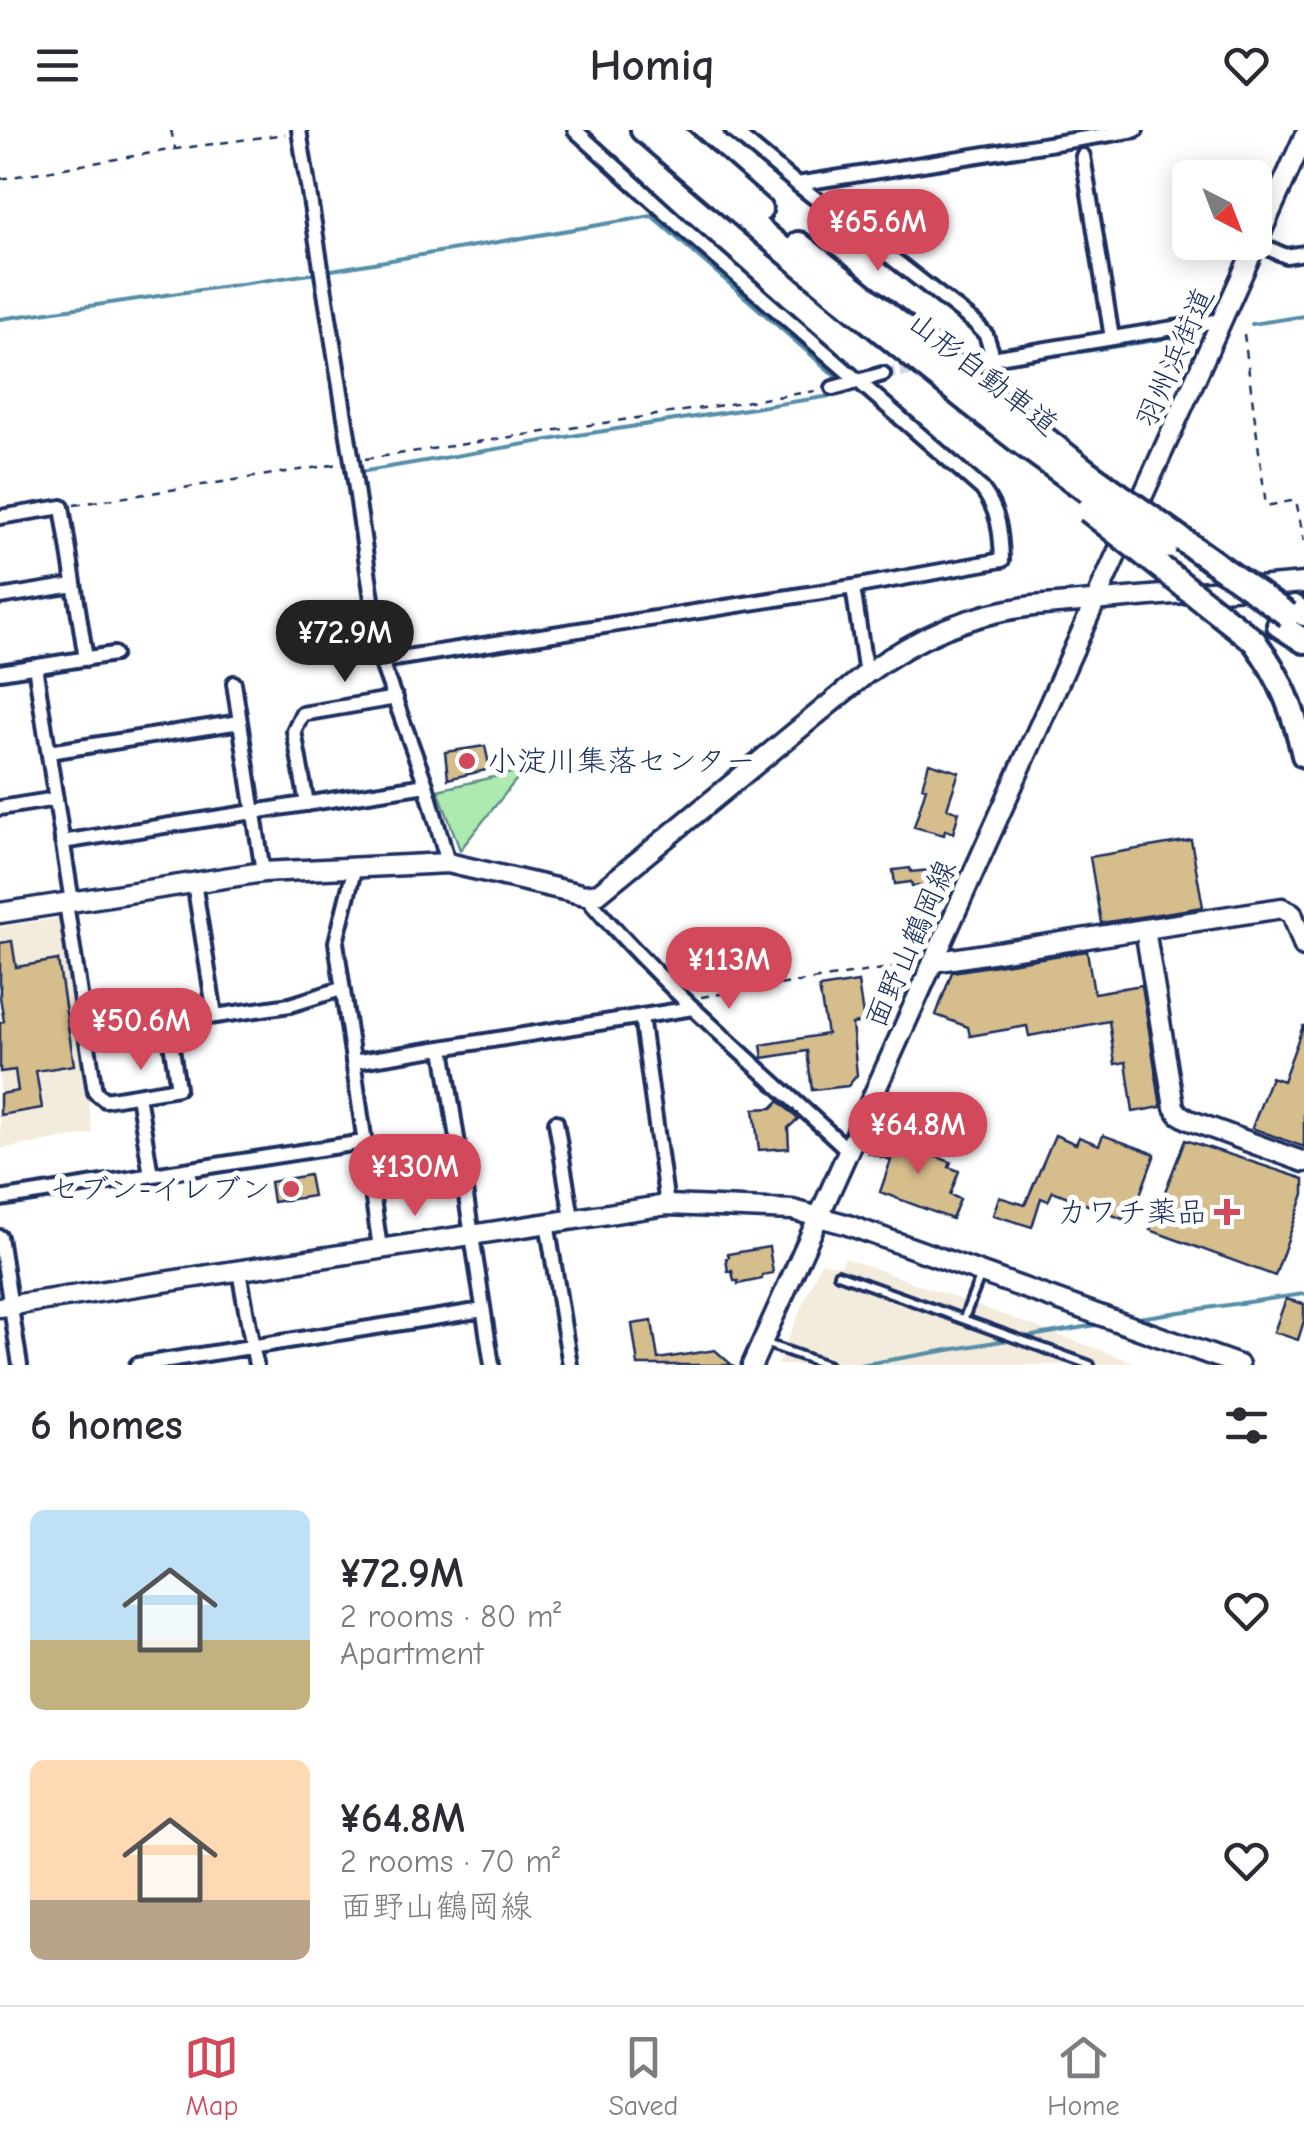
<!DOCTYPE html>
<html lang="en">
<head>
<meta charset="utf-8">
<style>
  :root { --surface:#fff; --page:#f7f7f7; --text:#2b2b33; --muted:#7c7c81; --line:#e1e1e2; --accent:#d1495b }
  body { margin:0; font-family:"Comic Neue","Klee One",sans-serif; background:var(--page); color:var(--text); height:100vh; display:flex; flex-direction:column; font-size:38px; white-space:nowrap }
  * { box-sizing:border-box; margin:0 }
  p { font-size:32px; color:var(--muted) }
  .icon { flex:none; width:55px; height:55px; fill:none; stroke:currentColor; stroke-width:2; stroke-linecap:round; stroke-linejoin:round }
  .map { position:relative; height:1235px; overflow:hidden }
  .panel { display:flex; flex-direction:column; background:var(--surface); flex:1 }
  .panel>* { flex:none }
  .needle { width:65px; rotate:138deg }
  .controls { position:absolute; left:1172px; top:30px; display:grid; gap:20px }
  .controls a { display:grid; place-items:center; width:100px; height:100px; border-radius:15px; background:var(--surface); box-shadow:0 5px 25px #0003; font-size:50px }
  .price { position:absolute; translate:-50% -85px; padding:0 22px; border-radius:35px; background:var(--accent); color:#fff; font-size:32px; line-height:65px; filter:drop-shadow(0 2px 5px #0008) }
  .price::after { content:''; position:absolute; left:50%; top:60px; width:30px; height:22px; margin-left:-15px; background:inherit; clip-path:polygon(0 0,100% 0,50% 100%) }
  .price.on { background:#222; color:#fff }
  ul { padding:0; list-style:none }
  li { display:flex; align-items:center; gap:30px; height:250px; padding:0 30px }
  li span { display:grid; place-items:center; flex:none; width:280px; height:200px; border-radius:15px; color:#555 }
  li>.icon { margin-inline-start:auto }
  span .icon { width:120px; height:120px; fill:#fffc; stroke-width:1 }
  li b { font-size:42px }
  h2 { display:flex; justify-content:space-between; align-items:center; height:120px; padding:0 30px; font-size:42px }
  header { display:flex; justify-content:space-between; align-items:center; height:130px; padding:0 30px; background:var(--surface); font-size:45px; font-weight:800 }
  .menu { display:flex; justify-content:space-around; align-items:center; height:140px; border-top:2px solid var(--line); background:var(--surface); font-size:28px; color:var(--muted) }
  .menu a { display:grid; justify-items:center; gap:5px }
  .menu .on { color:var(--accent) }
  .map>svg:first-child { display:block }
</style>
</head>
<body>
<header><svg class="icon" aria-label="menu" viewBox="0 0 24 24"><path d="M4 6h16M4 12h16M4 18h16"/></svg>Homiq<svg class="icon" aria-label="heart" viewBox="0 0 24 24"><path d="M12 20l-8-8c-3-5 5-10 8-4 3-6 11-1 8 4z"/></svg></header>
<div class="map">
<svg width="1304" height="1235" viewBox="0 0 1304 1235">
  <rect width="100%" height="100%" fill="#fff"/>
  <filter id="ink" filterUnits="userSpaceOnUse"><feTurbulence type="fractalNoise" baseFrequency=".01" numOctaves="2"/><feDisplacementMap in="SourceGraphic" scale="20" xChannelSelector="R" yChannelSelector="G"/><feConvolveMatrix kernelMatrix="1 2 1 2 8 2 1 2 1" color-interpolation-filters="sRGB"/></filter>
  <g filter="url(#ink)">
    <path fill="#f3ebdc" d="M64,787l29,217 -93,15v-222z
      M845,1128l297,107h-365l44,-103 20,4z"/>
    <path fill="#aceab0" stroke="#648c87" stroke-width="2.5" d="M524,640l-64,80 -22,-60z"/>
    <g fill="none" stroke-linecap="round" stroke-linejoin="round">
      <path stroke="#568ea7" stroke-width="4" d="M326,141l326,-55 189,165
        M0,189l317,-46
        M1252,194l52,-8
        M990,236l205,-32
        M360,342l218,-37 266,-41 8,-7
        M1131,1189l173,-25
        M860,1235l242,-41"/>
    </g>
    <path fill="#d6bd8c" stroke="#1b2f5e" stroke-width="2.5" d="M485,616l5,23 -42,10 -3,-27z
      M929,633l30,9 -12,36 12,4 -6,21 -8,-3 -1,5 -30,-8 12,-39 -4,-1z
      M1191,710l12,67 -102,16 -11,-66z
      M910,738l1,4 19,-2 8,2 5,5 -1,12 -10,5 -13,-9 -7,1 -1,-4 -16,2 -2,-14z
      M12,811l4,26 42,-7 16,105 -38,6 6,37 -42,7v-21l18,-3 -3,-21 -15,2v-50l4,-1 -4,-24v-54z
      M1087,821l7,42 48,-8 19,122 -28,5 -7,-50 -11,2 -6,-43 -80,15 -2,-10 -57,10 -2,-9 -32,-12 16,-43z
      M858,852l6,40 -12,2 5,51 -9,11 -36,4 -5,-39 -44,7 -2,-13 66,-11 -8,-46z
      M1303,896h1v121l-52,-19 19,-51 12,4z
      M779,971l19,18 -10,9 1,20 -30,2 -5,-41 18,-1z
      M876,1005l75,27 -2,5 10,4 -9,24 10,4 -8,20 -72,-27 11,-32 -22,-7z
      M1055,1005l21,9 3,-7 20,8 4,-10 52,19 -25,68 -77,-31 -5,10 -7,-3 -9,29 -39,-12 6,-18 26,8z
      M1185,1010l119,39v15l-29,82 -125,-46z
      M309,1045l4,21 -40,6 -3,-20z
      M769,1117l4,26 -11,2v4l-24,5v-3h-4l-2,-10 -4,1 -2,-14 3,-1 -1,-3z
      M1286,1169l18,5v17l-6,19 -24,-8z
      M652,1191l6,38 57,-9 17,15h-94l-6,-41z"/>
    <g fill="none" stroke-linecap="round" stroke-linejoin="round">
      <path stroke="#d1d5df" stroke-width="12" stroke-dasharray="12 6" stroke-linecap="butt" d="M949,234l37,-5
        M883,244l41,-6"/>
      <defs>
        <path id="lane" d="M838,1144l252,91
          M964,1188l16,-41
          M767,1214l60,21"/>
        <path id="street" d="M299,0l53,331 29,200 45,124 22,78
          M575,0l111,101 296,258c17,22 19,43 20,71l-149,27 13,87
          M732,0l65,54 178,139 11,12 5,15 -5,9 236,-39
          M1083,26l29,182
          M797,54l339,-54
          M1256,113l30,13 18,-3
          M833,258l50,-14
          M0,387l62,-10 24,152
          M0,467l74,-12
          M381,531l472,-74
          M35,536l37,236
          M0,542l114,-18
          M234,553l29,189
          M49,622l191,-30
          M307,674l-13,-73 8,-17 94,-16
          M0,678l56,-9
          M62,712l364,-57
          M355,736l-19,76 44,306
          M194,752l21,133
          M585,765c79,94 175,173 265,257
          M66,773l29,189 10,8 73,-12 -10,-65 122,-18 51,-16
          M641,886l26,189
          M443,918l49,317
          M353,932l340,-54
          M138,965l13,80
          M556,992l16,96
          M0,1069l364,-57
          M547,1092l23,143
          M0,1107l20,128
          M239,1141l17,94
          M137,1235l346,-55"/>
        <path id="secondary" d="M0,783l263,-41 185,-9 137,32 14,-2 267,-219c52,-38 103,-60 167,-68l271,-23
          M1304,817l-12,-34 -10,-5 -137,21 29,178 5,7 10,6 115,42
          M933,832l212,-33
          M0,1177l667,-102 126,5 52,14 394,141
          M752,1235l552,-1228"/>
        <path id="highway" d="M643,0c124,107 248,212 377,312
          M669,0l91,80
          M799,114l231,183
          M1294,477l10,7
          M1279,495l25,16
          M1254,511c27,36 40,70 50,114"/>
      </defs>
      <use href="#lane" stroke="#1b2f5e" stroke-width="14"/>
      <use href="#street" stroke="#1b2f5e" stroke-width="20"/>
      <use href="#secondary" stroke="#1b2f5e" stroke-width="25"/>
      <use href="#highway" stroke="#1b2f5e" stroke-width="30"/>
      <path stroke="#1b2f5e" stroke-width="2.5" stroke-dasharray="8 8" stroke-linecap="butt" d="M171,0l4,18
        M0,49l169,-29 116,-16
        M1244,204l22,172 30,-6 8,41
        M365,329l457,-69
        M74,375l264,-41
        M701,867l214,-33"/>
      <use href="#lane" stroke="#fff" stroke-width="6"/>
      <use href="#street" stroke="#fff" stroke-width="12"/>
      <use href="#secondary" stroke="#fff" stroke-width="18"/>
      <use href="#highway" stroke="#fff" stroke-width="22"/>
      <defs>
        <path id="highway-bridge" d="M1030,297l57,45 201,143
          M1020,312l145,105
          M1088,380l166,131"/>
      </defs>
      <use href="#highway-bridge" stroke="#1b2f5e" stroke-width="30" stroke-linecap="butt"/>
      <use href="#highway-bridge" stroke="#fff" stroke-width="22"/>
    </g>
  </g>
  <g fill="#d1495b" stroke="#fff" stroke-width="4">
    <circle cx="467" cy="631" r="10"/>
    <circle cx="291" cy="1059" r="10"/>
    <path d="M1222 1067h10v10h10v10h-10v10h-10v-10h-10v-10h10z"/>
  </g>
  <g text-anchor="middle" dominant-baseline="central" stroke-width="10" stroke-linejoin="round" paint-order="stroke">
    <g font-size="30" fill="#1b2f5e" stroke="#fff">
      <text transform="translate(1175 228) rotate(-66)">羽州浜街道</text>
      <text transform="translate(983 244) rotate(38)">山形自動車道</text>
      <text transform="translate(911 814) rotate(-66)">面野山鶴岡線</text>
    </g>
    <g font-size="30" fill="#1b2f5e" stroke="#fff" text-anchor="end">
      <text x="487" y="631" text-anchor="start">小淀川集落センター</text>
      <text x="271" y="1059">セブン-イレブン</text>
      <text x="1207" y="1082">カワチ薬品</text>
    </g>
  </g>
</svg>
<div class="controls">
<a><svg class="needle" viewBox="-14 -14 28 28"><path d="M0-13l5 13h-10z" fill="#e53935"/><path d="M0 13l5-13h-10z" fill="#7c7c81"/></svg></a>
</div>
<b class="price" style="left:878px;top:144px">¥65.6M</b>
<b class="price on" style="left:345px;top:555px">¥72.9M</b>
<b class="price" style="left:729px;top:882px">¥113M</b>
<b class="price" style="left:141px;top:943px">¥50.6M</b>
<b class="price" style="left:918px;top:1047px">¥64.8M</b>
<b class="price" style="left:415px;top:1089px">¥130M</b>
</div>
<section class="panel">
<h2>6 homes<svg class="icon" aria-label="filters" viewBox="0 0 24 24"><path d="M4 7h16M4 17h16"/><circle cx="9" cy="7" r="2"/><circle cx="15" cy="17" r="2"/></svg></h2>
<ul>
<li><span style="background:linear-gradient(#bfe0f5 65%,#c2b280 0)"><svg class="icon" aria-label="home" viewBox="0 0 24 24"><path d="M3 11l9-7 9 7M6 9v11h12V9"/></svg></span><div><b>¥72.9M</b><p>2 rooms · 80 m²</p><p>Apartment</p></div><svg class="icon" aria-label="heart" viewBox="0 0 24 24"><path d="M12 20l-8-8c-3-5 5-10 8-4 3-6 11-1 8 4z"/></svg></li>
<li><span style="background:linear-gradient(#ffd9b3 70%,#b9a48a 0)"><svg class="icon" aria-label="home" viewBox="0 0 24 24"><path d="M3 11l9-7 9 7M6 9v11h12V9"/></svg></span><div><b>¥64.8M</b><p>2 rooms · 70 m²</p><p>面野山鶴岡線</p></div><svg class="icon" aria-label="heart" viewBox="0 0 24 24"><path d="M12 20l-8-8c-3-5 5-10 8-4 3-6 11-1 8 4z"/></svg></li>
</ul>
</section>
<nav class="menu">
<a class="on"><svg class="icon" aria-label="map" viewBox="0 0 24 24"><path d="M3 6l6-2 6 2 6-2v14l-6 2-6-2-6 2zM9 4v14M15 6v14"/></svg>Map</a>
<a><svg class="icon" aria-label="saved" viewBox="0 0 24 24"><path d="M7 4h10v16l-5-4-5 4z"/></svg>Saved</a>
<a><svg class="icon" aria-label="home" viewBox="0 0 24 24"><path d="M3 11l9-7 9 7M6 9v11h12V9"/></svg>Home</a>
</nav>
</body>
</html>
